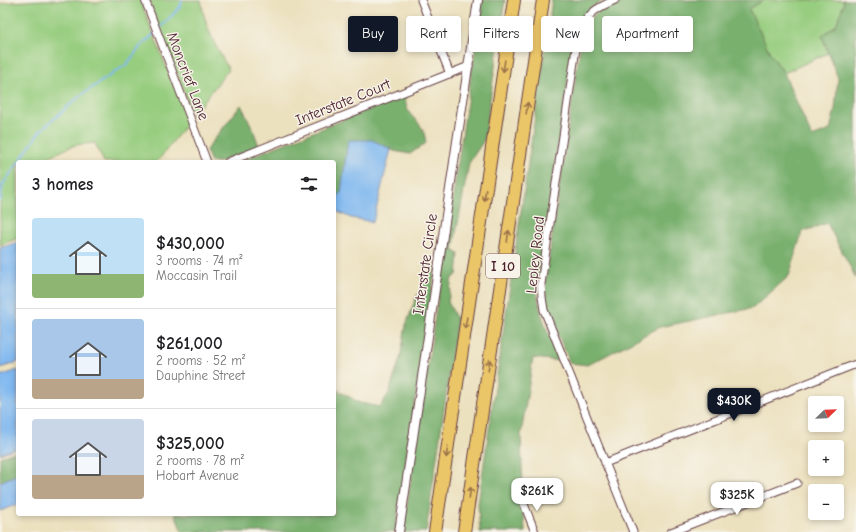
<!DOCTYPE html>
<html lang="en">
<head>
<meta charset="utf-8">
<style>
  :root { --surface:#fff; --page:#f6f6f6; --text:#202124; --muted:#757577; --line:#e0e0e0; --accent:#111827 }
  body { margin:0; font-family:"Comic Neue",sans-serif; background:var(--page); color:var(--text); height:100vh; display:flex; flex-direction:column; font-size:15px; white-space:nowrap }
  * { box-sizing:border-box; margin:0 }
  p { font-size:13px; color:var(--muted) }
  .icon { flex:none; width:22px; height:22px; fill:none; stroke:currentColor; stroke-width:2; stroke-linecap:round; stroke-linejoin:round }
  .map { position:relative; flex:1; overflow:hidden }
  .details { position:absolute; left:16px; top:160px; width:320px; height:356px; display:flex; flex-direction:column; background:var(--surface); border-radius:4px; box-shadow:0 2px 6px #0003 }
  .details>* { flex:none }
  .top-card { position:absolute; left:348px; top:16px; width:380px; height:36px; display:flex; gap:8px }
  .needle { width:26px; rotate:67deg }
  .buttons { position:absolute; left:808px; top:396px; display:grid; gap:8px }
  .buttons a { display:grid; place-items:center; width:36px; height:36px; border-radius:4px; background:var(--surface); box-shadow:0 2px 6px #0003; font-size:20px }
  .price { position:absolute; translate:-50% -34px; padding:0 9px; border-radius:8px; background:#fff; color:#222; font-size:13px; line-height:26px; filter:drop-shadow(0 1px 2px #0008) }
  .price::after { content:''; position:absolute; left:50%; top:24px; width:12px; height:9px; margin-left:-6px; background:inherit; clip-path:polygon(0 0,100% 0,50% 100%) }
  .price.current { background:var(--accent); color:#fff }
  ul { padding:0; list-style:none }
  li { display:flex; align-items:center; gap:12px; height:100px; padding:0 16px }
  li+li { border-top:1px solid var(--line) }
  li span { display:grid; place-items:center; flex:none; width:112px; height:80px; border-radius:4px; color:#555 }
  li>.icon { margin-inline-start:auto }
  span .icon { width:48px; height:48px; fill:#fffc; stroke-width:1 }
  li b { font-size:17px }
  h2 { display:flex; justify-content:space-between; align-items:center; height:48px; padding:0 16px; font-size:17px }
  .chip { padding:0 14px; border-radius:4px; background:var(--surface); box-shadow:0 2px 6px #0003; font-size:14px; line-height:36px }
  .chip.current { background:var(--accent); color:#fff }
  .map>svg:first-child { display:block }
</style>
</head>
<body>
<div class="map">
<svg width="856" height="532" viewBox="0 0 856 532">
  <rect width="100%" height="100%" fill="#f7f3e8"/>
  <filter id="ink" filterUnits="userSpaceOnUse"><feTurbulence type="fractalNoise" baseFrequency=".025" numOctaves="2"/><feDisplacementMap in="SourceGraphic" scale="8" xChannelSelector="R" yChannelSelector="G"/><feConvolveMatrix kernelMatrix="1 2 1 2 8 2 1 2 1" color-interpolation-filters="sRGB"/></filter>
  <filter id="wash" filterUnits="userSpaceOnUse"><feTurbulence type="fractalNoise" baseFrequency=".012" numOctaves="4" result="noise"/><feDisplacementMap in="SourceGraphic" scale="16" xChannelSelector="R" yChannelSelector="G"/><feGaussianBlur stdDeviation="0.9" result="paint"/><feColorMatrix in="noise" values="0 0 0 0 0 0 0 0 0 0 0 0 0 0 0 0 0 1.4 0 .05"/><feComposite in="paint" operator="in"/></filter>
  <g filter="url(#wash)">
    <rect width="100%" height="100%" fill="#ece1bf"/>
    <path fill="#97cd7f" stroke="#707655" d="M43,0h27l27,3 10,-3h33l48,122 -31,40h-53l-9,-19 -20,2 -27,12 1,5h-31v76l-18,7v-241l11,-2z
      M149,0h52c3,24 15,49 28,69l-36,46z
      M764,0h78l2,3 -8,22 -14,11 6,17 -44,20 -14,-20 -21,-44z"/>
    <path fill="#79b06e" stroke="#62684c" d="M482,0h23l-21,140 -15,23 -16,87 6,4 -2,21 -5,3 -4,24 9,18 -31,212h-23l69,-463 1,-1v-2z
      M552,0h53c-16,6 -25,18 -30,34l-38,250c0,28 13,53 23,77l-27,-3 -12,77 2,59 -6,3 7,19 1,16h-45l-2,-28z
      M624,0h140l-15,9 21,44 14,20 28,64 18,-7 5,-21 3,-31 -16,-42 14,-11 8,-22 -1,-3h13v278l-29,-55 -25,9 -13,44 -36,32 -93,19 -72,38 -18,-2c-10,-25 -25,-51 -25,-79l37,-249c8,-23 21,-27 42,-35z
      M406,95c-3,20 11,22 17,35 2,4 2,9 3,13l-16,11 -16,-3 -22,-11 -27,29 -4,23 -7,10v-40h-96z
      M241,105l12,24 6,17 -40,16h-8l-5,-12z
      M436,262l-41,270h-213l-7,-18h159v-126l26,15 20,4 9,-14 11,-34 6,-34 10,-27z
      M18,451v23l-18,8v-25z"/>
    <path fill="#7fb8f0" stroke="#646c8e" d="M348,140h24l19,9 -18,73 -22,-4 -17,-8v-8l7,-10z
      M18,242v120l-18,6v-120z
      M18,370v77l-18,7v-78z
      M18,474v30l-18,7v-29z"/>
    <g fill="none" stroke-linecap="round" stroke-linejoin="round">
      <path stroke="#7fb8f0" stroke-width="2" d="M159,29l21,-22 2,-7
        M19,162l21,-31 40,-35 47,-32 13,-17 16,-15
        M0,201l3,-17 15,-21"/>
    </g>
  </g>
  <g filter="url(#ink)">
    <g fill="none" stroke-linecap="round" stroke-linejoin="round">
      <defs>
        <path id="minor" d="M145,0l62,162
          M421,0l29,74
          M615,0c-19,8 -29,14 -37,35l-37,249 1,13 2,13 89,222
          M228,162l241,-96
          M605,463l251,-99
          M522,499l13,33
          M671,532l126,-49"/>
        <path id="tertiary" d="M399,532l79,-532"/>
        <path id="motorway" d="M435,532l79,-532
          M464,532l79,-532"/>
      </defs>
      <use href="#minor" stroke="#623c41" stroke-width="9"/>
      <use href="#tertiary" stroke="#623c41" stroke-width="10"/>
      <use href="#motorway" stroke="#623c41" stroke-width="14"/>
      <use href="#minor" stroke="#fff" stroke-width="7"/>
      <use href="#tertiary" stroke="#fff" stroke-width="8"/>
      <use href="#motorway" stroke="#ebc669" stroke-width="12"/>
    </g>
    <defs><path id="oneway-shaft" d="M-6 0H5M1.5-3L5.5 0L1.5 3" fill="none" stroke-width="1.6" stroke-linecap="round" stroke-linejoin="round"/></defs>
    <g stroke="#9a724a">
      <use href="#oneway-shaft" transform="translate(504 66) rotate(98)"/>
      <use href="#oneway-shaft" transform="translate(527 108) rotate(-82)"/>
      <use href="#oneway-shaft" transform="translate(485 195) rotate(98)"/>
      <use href="#oneway-shaft" transform="translate(508 236) rotate(-82)"/>
      <use href="#oneway-shaft" transform="translate(466 323) rotate(98)"/>
      <use href="#oneway-shaft" transform="translate(489 365) rotate(-82)"/>
      <use href="#oneway-shaft" transform="translate(447 452) rotate(98)"/>
      <use href="#oneway-shaft" transform="translate(470 493) rotate(-82)"/>
    </g>
  </g>
  <g text-anchor="middle" dominant-baseline="central" stroke-width="3" stroke-linejoin="round" paint-order="stroke">
    <rect fill="#f7f3e8" stroke="#7e5f64" stroke-width="1" x="486" y="254" width="34" height="24" rx="3"/>
    <g font-size="14" font-weight="bold" fill="#4a1f2b">
      <text x="503" y="266">I 10</text>
    </g>
    <g font-size="15" fill="#4a1f2b" stroke="#f7f3e8">
      <text transform="translate(188 76) rotate(69)">Moncrief Lane</text>
      <text transform="translate(343 102) rotate(-22)">Interstate Court</text>
      <text transform="translate(535 255) rotate(-84)">Lepley Road</text>
      <text transform="translate(425 264) rotate(-82)">Interstate Circle</text>
    </g>
  </g>
</svg>
<div class="buttons">
<a><svg class="needle" viewBox="-14 -14 28 28"><path d="M0-13l5 13h-10z" fill="#e53935"/><path d="M0 13l5-13h-10z" fill="#757577"/></svg></a>
<a>+</a>
<a>−</a>
</div>
<b class="price current" style="left:734px;top:422px">$430K</b>
<b class="price" style="left:537px;top:512px">$261K</b>
<b class="price" style="left:737px;top:516px">$325K</b>
<div class="top-card">
<a class="chip current">Buy</a>
<a class="chip">Rent</a>
<a class="chip">Filters</a>
<a class="chip">New</a>
<a class="chip">Apartment</a>
</div>
<section class="details">
<h2>3 homes<svg class="icon" aria-label="filters" viewBox="0 0 24 24"><path d="M4 7h16M4 17h16"/><circle cx="9" cy="7" r="2"/><circle cx="15" cy="17" r="2"/></svg></h2>
<ul>
<li><span style="background:linear-gradient(#bfe0f5 70%,#8fb573 0)"><svg class="icon" aria-label="home" viewBox="0 0 24 24"><path d="M3 11l9-7 9 7M6 9v11h12V9"/></svg></span><div><b>$430,000</b><p>3 rooms · 74 m²</p><p>Moccasin Trail</p></div></li>
<li><span style="background:linear-gradient(#a9c7e8 75%,#b9a48a 0)"><svg class="icon" aria-label="home" viewBox="0 0 24 24"><path d="M3 11l9-7 9 7M6 9v11h12V9"/></svg></span><div><b>$261,000</b><p>2 rooms · 52 m²</p><p>Dauphine Street</p></div></li>
<li><span style="background:linear-gradient(#c9d6e8 70%,#b9a48a 0)"><svg class="icon" aria-label="home" viewBox="0 0 24 24"><path d="M3 11l9-7 9 7M6 9v11h12V9"/></svg></span><div><b>$325,000</b><p>2 rooms · 78 m²</p><p>Hobart Avenue</p></div></li>
</ul>
</section>
</div>
</body>
</html>
